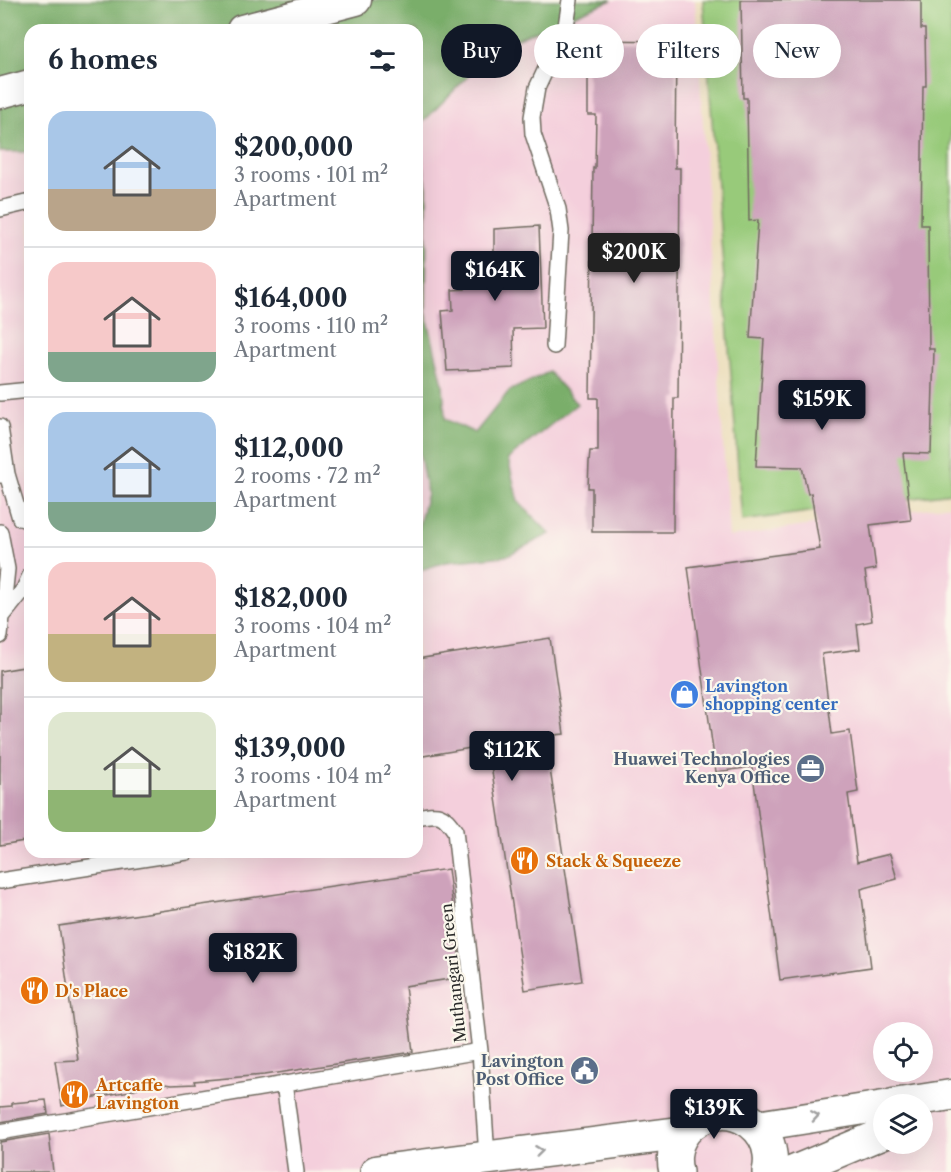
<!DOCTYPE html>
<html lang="en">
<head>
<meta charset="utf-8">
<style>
  :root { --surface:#fff; --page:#f6f6f7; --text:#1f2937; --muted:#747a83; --line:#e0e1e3; --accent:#111827 }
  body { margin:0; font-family:"Libre Caslon Text",serif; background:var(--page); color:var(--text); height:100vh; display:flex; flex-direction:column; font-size:22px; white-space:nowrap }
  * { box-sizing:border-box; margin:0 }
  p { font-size:20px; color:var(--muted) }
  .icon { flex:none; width:33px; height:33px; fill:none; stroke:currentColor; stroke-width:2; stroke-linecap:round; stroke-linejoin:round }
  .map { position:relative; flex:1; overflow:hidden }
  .side { position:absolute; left:24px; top:24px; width:399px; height:834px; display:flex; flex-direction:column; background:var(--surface); border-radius:18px; box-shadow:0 6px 24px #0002 }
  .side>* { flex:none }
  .guide { position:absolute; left:441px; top:24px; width:420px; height:54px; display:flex; gap:12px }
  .buttons { position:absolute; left:873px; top:1022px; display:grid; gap:12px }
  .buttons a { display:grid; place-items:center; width:60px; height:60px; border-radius:50%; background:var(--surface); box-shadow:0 6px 24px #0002; font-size:30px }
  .price { position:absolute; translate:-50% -51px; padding:0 14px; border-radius:6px; background:var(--accent); color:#fff; font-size:20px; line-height:39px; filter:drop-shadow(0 2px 3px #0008) }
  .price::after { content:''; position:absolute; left:50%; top:36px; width:18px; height:14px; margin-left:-9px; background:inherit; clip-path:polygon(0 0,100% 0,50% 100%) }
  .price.active { background:#222; color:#fff }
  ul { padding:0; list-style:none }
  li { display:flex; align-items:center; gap:18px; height:150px; padding:0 24px }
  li+li { border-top:2px solid var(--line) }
  li span { display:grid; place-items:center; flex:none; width:168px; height:120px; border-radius:18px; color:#555 }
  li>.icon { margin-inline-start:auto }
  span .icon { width:72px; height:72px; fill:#fffc; stroke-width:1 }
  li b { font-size:26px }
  h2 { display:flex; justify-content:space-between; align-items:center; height:72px; padding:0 24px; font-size:26px }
  .chip { padding:0 21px; border-radius:27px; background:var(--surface); box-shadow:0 6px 24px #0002; font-size:21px; line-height:54px }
  .chip.active { background:var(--accent); color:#fff }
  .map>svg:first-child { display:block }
</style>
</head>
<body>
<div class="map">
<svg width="951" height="1172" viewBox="0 0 951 1172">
  <rect width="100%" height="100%" fill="#fbf7ec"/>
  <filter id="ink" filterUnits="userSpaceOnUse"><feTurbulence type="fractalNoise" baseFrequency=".0167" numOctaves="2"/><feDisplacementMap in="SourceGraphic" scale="12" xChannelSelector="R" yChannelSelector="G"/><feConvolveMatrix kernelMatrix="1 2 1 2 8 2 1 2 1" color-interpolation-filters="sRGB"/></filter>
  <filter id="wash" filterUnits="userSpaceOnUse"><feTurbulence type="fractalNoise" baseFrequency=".008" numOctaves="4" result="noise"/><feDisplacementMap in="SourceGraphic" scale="24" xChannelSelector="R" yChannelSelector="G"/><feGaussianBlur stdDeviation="1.35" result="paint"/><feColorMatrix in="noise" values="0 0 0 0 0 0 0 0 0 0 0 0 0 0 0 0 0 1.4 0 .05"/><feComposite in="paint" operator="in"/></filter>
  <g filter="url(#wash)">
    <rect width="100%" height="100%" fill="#ede0c0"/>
    <path fill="#f4cfdc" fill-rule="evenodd" d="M451,0h244l34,537 222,-32v667h-951v-1077l30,-7v764h387v-822zM884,1032h38v39h-38zM884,1104h38v39h-38z"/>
    <path fill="#98ca7a" stroke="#627a52" stroke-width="1.5" d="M703,0h248v493l-209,28z"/>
    <path fill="#7aae6a" stroke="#526c4a" stroke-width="1.5" d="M0,0h612l-114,46 -81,82 10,60 -1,124 17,73 2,34 30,14 34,-42 40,-19 28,32 -69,55 10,42 32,33 -44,22 -60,6 -29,9v-38l10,-40 -10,-53v-410h-387v122h-30z"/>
    <g id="blocks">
      <path fill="#cea2bb" d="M741,0h180v29h4l1,57h-3l-2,139h7l1,124h5l-3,105 -28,-1 8,67 -41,5 6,44 -11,2 7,50 -15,3 3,25 -38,5 10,80 18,-3 8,61 -10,2 9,68 33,-8 7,25 -36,10 10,78 -91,13 -28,-213 -36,5 -28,-205 132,-18 -9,-56 -3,1 -6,-27 -46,-1 8,-127 -14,-1 8,-118 -9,1 -2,-123h-4z
        M588,40l88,1 -1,127h5l-1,126 -1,104h-4l-1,134h-81v-44h-4l1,-26 1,-11h8v-53h-8l3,-230h2l1,-53h-8z
        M539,226l4,102 -30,1 1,39 -67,3 -5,-60 11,-1 -1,-20 13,-1 -1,-36 30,-1v-23z
        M550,638l14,96 -19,2 37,245 -57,9 -37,-245 -71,12v-98z
        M30,666v174l-30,5v-174z
        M448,869l14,108 -57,9 8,66 -149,23 -70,6 1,3 -24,1 -19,-3 -22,9 -46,8 -22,7 -7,-45 23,-1 -19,-134z
        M46,1100l2,14 -48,8v-15l12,-1v-3z
        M49,1134l4,38h-53v-30z"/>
    </g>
  </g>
  <g filter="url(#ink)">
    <use href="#blocks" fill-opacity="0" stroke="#6f6a5f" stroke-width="1.5"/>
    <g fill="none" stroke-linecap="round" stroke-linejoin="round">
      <defs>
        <path id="service" d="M0,209l30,-7
          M554,346l7,-115 -3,-22 -25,-75 -1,-17 5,-29 29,-62 4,-26
          M0,393l30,-3
          M0,427l7,47 -7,1
          M7,474l13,44 10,3
          M0,532l7,37 -7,67
          M1,618l23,-29 6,-13
          M417,817c22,-4 25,-5 38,14l25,220 7,106
          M0,881l187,-29
          M284,1083l12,89
          M0,1132l480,-81"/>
        <path id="minor" d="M242,30l114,-30
          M0,93l30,-8
          M893,1104l58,-9
          M757,1126l127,-20
          M791,1172l93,-39"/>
        <path id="tertiary" d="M377,1172l306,-39
          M676,1172c-13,-53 58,-83 88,-36 6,10 8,24 5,36"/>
      </defs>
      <use href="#service" stroke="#6f6a5f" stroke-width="18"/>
      <use href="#minor" stroke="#6f6a5f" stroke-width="33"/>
      <use href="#tertiary" stroke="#6f6a5f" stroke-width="36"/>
      <use href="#service" stroke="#fff" stroke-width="15"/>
      <use href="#minor" stroke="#fff" stroke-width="30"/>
      <use href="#tertiary" stroke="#fff" stroke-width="33"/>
    </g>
    <defs><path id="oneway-chevron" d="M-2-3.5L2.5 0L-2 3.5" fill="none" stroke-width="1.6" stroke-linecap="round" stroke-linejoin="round" transform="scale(1.5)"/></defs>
    <g stroke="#a0a0a0">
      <use href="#oneway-chevron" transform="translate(815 1116) rotate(-9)"/>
      <use href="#oneway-chevron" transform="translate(539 1151) rotate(-7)"/>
    </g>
  </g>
  <defs>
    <symbol id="shop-disc" viewBox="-11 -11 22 22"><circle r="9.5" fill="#3f7fe0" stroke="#fbf7ec"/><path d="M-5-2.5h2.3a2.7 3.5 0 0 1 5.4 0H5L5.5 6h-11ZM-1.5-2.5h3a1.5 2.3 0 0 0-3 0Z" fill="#fff"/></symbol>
    <symbol id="office-disc" viewBox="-11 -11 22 22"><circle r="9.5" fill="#5c6f8a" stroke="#fbf7ec"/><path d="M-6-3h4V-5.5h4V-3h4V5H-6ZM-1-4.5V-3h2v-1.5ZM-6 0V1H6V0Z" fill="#fff"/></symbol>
    <symbol id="restaurant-disc" viewBox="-11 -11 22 22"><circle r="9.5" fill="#e8710a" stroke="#fbf7ec"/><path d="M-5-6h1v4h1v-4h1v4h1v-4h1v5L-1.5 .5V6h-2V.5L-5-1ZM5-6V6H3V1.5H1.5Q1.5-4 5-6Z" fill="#fff"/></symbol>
    <symbol id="civic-disc" viewBox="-11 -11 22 22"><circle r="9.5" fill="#5c6f8a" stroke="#fbf7ec"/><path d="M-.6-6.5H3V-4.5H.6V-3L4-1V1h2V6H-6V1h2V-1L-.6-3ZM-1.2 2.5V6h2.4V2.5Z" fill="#fff"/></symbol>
  </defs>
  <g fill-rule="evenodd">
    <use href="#shop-disc" x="668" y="678" width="33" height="33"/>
    <use href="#office-disc" x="794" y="752" width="33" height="33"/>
    <use href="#restaurant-disc" x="508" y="844" width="33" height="33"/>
    <use href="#restaurant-disc" x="18" y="974" width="33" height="33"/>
    <use href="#civic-disc" x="568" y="1054" width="33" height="33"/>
    <use href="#restaurant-disc" x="58" y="1078" width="33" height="33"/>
  </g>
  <g text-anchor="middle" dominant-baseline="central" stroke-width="4.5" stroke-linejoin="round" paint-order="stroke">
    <g font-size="16" font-weight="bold" fill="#366cbe" stroke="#fbf7ec" text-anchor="start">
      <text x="705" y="686">Lavington<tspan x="705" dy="18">shopping center</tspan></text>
    </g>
    <g font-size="16" font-weight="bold" fill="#4e5e75" stroke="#fbf7ec" text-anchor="end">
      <text x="790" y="759">Huawei Technologies<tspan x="790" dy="18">Kenya Office</tspan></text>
      <text x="564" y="1061">Lavington<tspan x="564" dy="18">Post Office</tspan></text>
    </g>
    <g font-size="16" font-weight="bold" fill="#c56008" stroke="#fbf7ec" text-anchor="start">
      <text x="546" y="861">Stack &amp; Squeeze</text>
      <text x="55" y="991">D's Place</text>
      <text x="96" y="1085">Artcaffe<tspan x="96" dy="18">Lavington</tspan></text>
    </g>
    <g font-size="16" fill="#2b2b2b" stroke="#fbf7ec">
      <text transform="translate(453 973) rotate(-96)">Muthangari Green</text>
    </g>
  </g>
</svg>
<div class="buttons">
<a><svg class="icon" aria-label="locate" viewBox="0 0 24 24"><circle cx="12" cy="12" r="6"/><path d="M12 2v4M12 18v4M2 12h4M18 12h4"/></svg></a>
<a><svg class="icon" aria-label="layers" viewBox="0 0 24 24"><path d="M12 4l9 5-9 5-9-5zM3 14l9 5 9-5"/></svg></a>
</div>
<b class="price active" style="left:634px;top:284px">$200K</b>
<b class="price" style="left:495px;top:302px">$164K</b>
<b class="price" style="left:822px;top:431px">$159K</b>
<b class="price" style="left:512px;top:782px">$112K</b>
<b class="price" style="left:253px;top:984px">$182K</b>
<b class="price" style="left:714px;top:1140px">$139K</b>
<div class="guide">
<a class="chip active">Buy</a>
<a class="chip">Rent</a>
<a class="chip">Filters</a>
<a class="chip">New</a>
</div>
<section class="side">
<h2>6 homes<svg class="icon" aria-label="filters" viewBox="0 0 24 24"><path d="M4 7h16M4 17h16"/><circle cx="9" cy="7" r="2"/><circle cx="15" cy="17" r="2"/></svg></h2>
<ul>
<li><span style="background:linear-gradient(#a9c7e8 65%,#b9a48a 0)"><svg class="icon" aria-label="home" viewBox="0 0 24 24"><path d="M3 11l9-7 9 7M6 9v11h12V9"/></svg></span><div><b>$200,000</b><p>3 rooms · 101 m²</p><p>Apartment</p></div></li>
<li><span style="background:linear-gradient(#f6c9c9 75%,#7fa58c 0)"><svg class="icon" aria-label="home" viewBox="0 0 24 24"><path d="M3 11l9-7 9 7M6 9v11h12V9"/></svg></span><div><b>$164,000</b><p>3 rooms · 110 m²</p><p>Apartment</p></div></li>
<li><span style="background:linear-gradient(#a9c7e8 75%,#7fa58c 0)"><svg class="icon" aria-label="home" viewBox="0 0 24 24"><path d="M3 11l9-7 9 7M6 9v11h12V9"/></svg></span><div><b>$112,000</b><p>2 rooms · 72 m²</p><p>Apartment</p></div></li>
<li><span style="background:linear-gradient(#f6c9c9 60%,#c2b280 0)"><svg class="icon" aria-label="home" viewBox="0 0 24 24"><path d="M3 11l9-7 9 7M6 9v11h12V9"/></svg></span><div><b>$182,000</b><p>3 rooms · 104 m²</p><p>Apartment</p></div></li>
<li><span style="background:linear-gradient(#dfe7d0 65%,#8fb573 0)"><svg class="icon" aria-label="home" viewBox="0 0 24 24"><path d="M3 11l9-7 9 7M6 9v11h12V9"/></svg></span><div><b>$139,000</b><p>3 rooms · 104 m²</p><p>Apartment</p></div></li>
</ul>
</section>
</div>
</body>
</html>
